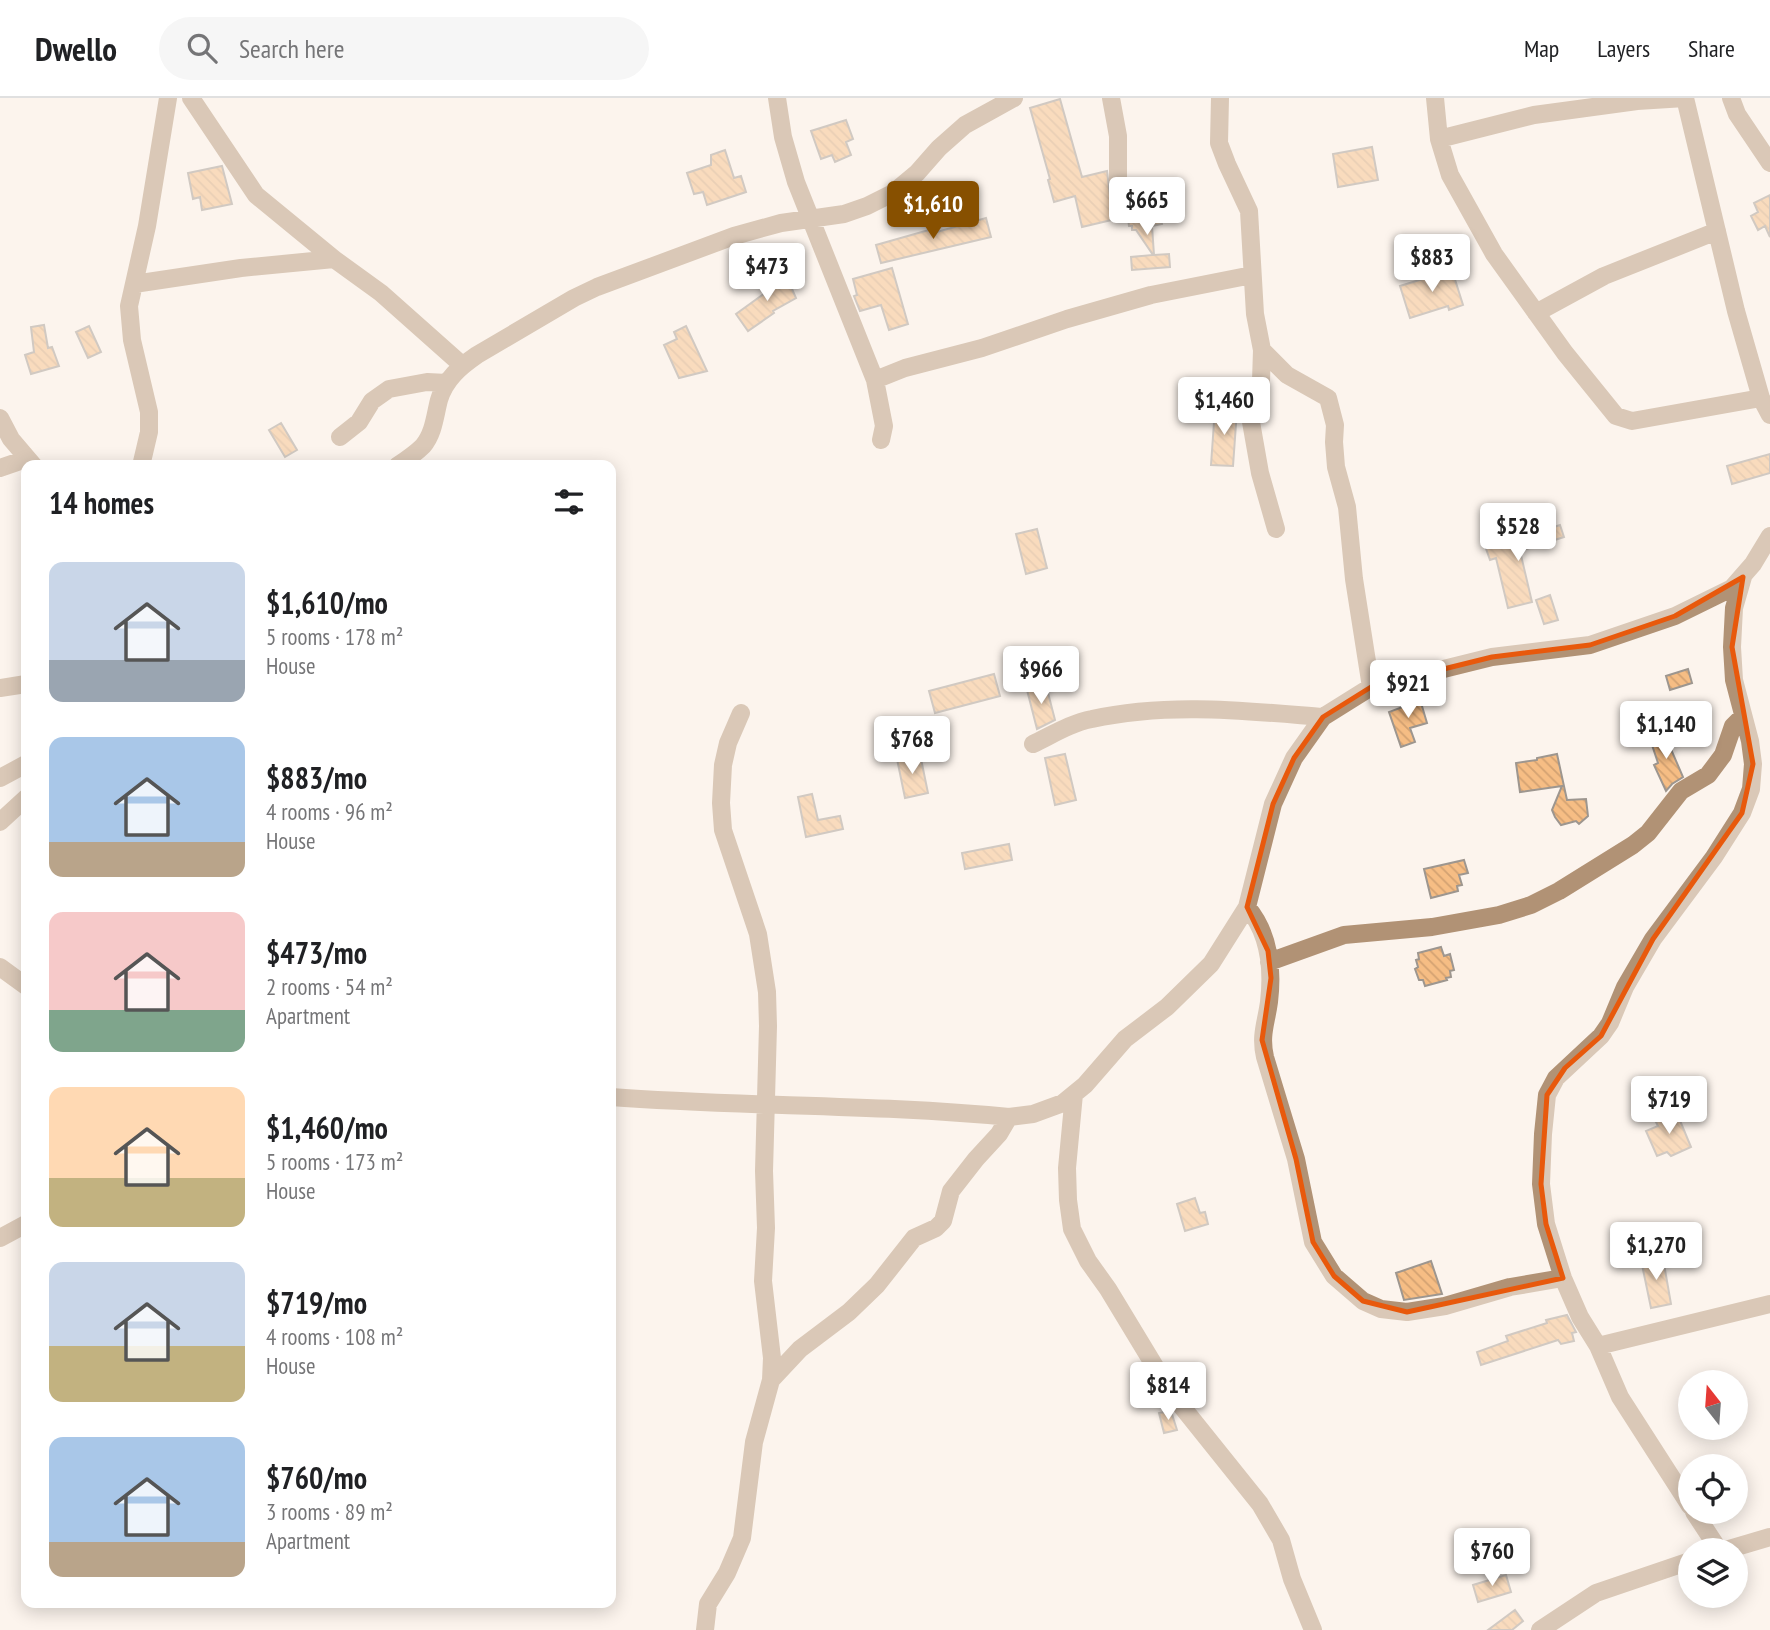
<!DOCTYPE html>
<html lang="en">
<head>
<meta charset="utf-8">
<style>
  :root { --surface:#fff; --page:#f6f6f6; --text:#202124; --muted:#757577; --line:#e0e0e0; --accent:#875000 }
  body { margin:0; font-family:"PT Sans Narrow",sans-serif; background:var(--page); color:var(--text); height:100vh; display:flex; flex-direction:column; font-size:26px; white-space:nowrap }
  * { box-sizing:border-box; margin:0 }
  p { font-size:23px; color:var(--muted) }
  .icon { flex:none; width:38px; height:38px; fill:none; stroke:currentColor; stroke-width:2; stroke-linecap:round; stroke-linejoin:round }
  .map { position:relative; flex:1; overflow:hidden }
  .panel { position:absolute; left:21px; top:362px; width:595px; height:1148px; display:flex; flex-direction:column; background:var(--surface); border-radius:14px; box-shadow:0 4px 18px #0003 }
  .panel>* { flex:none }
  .needle { width:46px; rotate:343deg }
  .tools { position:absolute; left:1678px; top:1272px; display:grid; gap:14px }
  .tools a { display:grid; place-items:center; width:70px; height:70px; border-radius:50%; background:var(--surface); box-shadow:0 4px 18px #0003; font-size:35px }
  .price { position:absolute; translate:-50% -60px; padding:0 16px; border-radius:7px; background:#fff; color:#222; font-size:23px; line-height:46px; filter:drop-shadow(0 2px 4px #0008) }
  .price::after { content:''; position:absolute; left:50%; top:42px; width:21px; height:16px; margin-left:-10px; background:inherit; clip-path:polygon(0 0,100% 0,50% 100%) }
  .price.current { background:var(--accent); color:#fff }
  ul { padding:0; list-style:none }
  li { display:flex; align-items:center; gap:21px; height:175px; padding:0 28px }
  li span { display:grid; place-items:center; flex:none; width:196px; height:140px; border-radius:14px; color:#555 }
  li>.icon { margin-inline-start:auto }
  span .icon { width:84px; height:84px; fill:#fffc; stroke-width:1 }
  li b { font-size:30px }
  h2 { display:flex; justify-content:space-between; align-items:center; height:84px; padding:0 28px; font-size:30px }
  header { display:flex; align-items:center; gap:42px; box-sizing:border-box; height:98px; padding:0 35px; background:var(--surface); border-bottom:2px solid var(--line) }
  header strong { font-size:33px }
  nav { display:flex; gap:38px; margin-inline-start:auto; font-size:24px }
  .search { width:490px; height:63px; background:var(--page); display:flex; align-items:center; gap:18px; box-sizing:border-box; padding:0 24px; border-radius:38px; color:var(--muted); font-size:26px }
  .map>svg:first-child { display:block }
</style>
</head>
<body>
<header>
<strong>Dwello</strong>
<div class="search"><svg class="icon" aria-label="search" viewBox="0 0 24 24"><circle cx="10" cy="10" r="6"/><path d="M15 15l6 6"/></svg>Search here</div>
<nav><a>Map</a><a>Layers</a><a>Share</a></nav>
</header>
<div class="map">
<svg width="1770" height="1532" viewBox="0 0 1770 1532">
  <defs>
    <pattern id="building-back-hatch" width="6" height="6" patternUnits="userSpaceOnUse" patternTransform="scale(1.75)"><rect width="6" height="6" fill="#f6bd84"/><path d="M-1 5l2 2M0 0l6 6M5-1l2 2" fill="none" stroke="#d3a272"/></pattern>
  </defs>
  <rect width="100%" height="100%" fill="#fcf4ed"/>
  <path fill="url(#building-back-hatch)" stroke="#9d968f" stroke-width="2" d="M1060,1l22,78 25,-6 4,32 7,8 2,7 -38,9 -7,-31 -21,6 -6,-22 2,-1 -20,-71z
    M846,22l7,19 -7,3 5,13 -16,7 -3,-7 -11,4 -10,-28z
    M1372,49l6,33 -40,7 -5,-33z
    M725,52l9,28 7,-2 5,16 -39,13 -4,-13 -9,2 -7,-21 24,-8v-10z
    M222,68l10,38 -30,6 -2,-13 -7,2 -5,-26z
    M1770,97v42l-5,-11 -7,4 -7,-14 7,-4 -4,-9z
    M1159,107l3,19 -10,2 2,29 15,-1 1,13 -38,3 -1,-13 22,-2 -17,-25h-4v-4h-3l-2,-16z
    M986,120l5,19 -110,26 -5,-18 60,-17 1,4z
    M892,170l16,56 -19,6 -8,-25 -21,6 -6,-15 3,-1 -4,-16z
    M1452,172l11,35 -14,5 -1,-4 -38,12 -10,-32z
    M786,177l10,23 -23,13 1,2 -26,18 -12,-17 29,-21 -2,-3z
    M44,227l4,23 4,-1 7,19 -28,8 -6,-19 9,-3 -3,-25z
    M89,228l12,26 -13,6 -12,-26z
    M686,228l21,45 -28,7 -15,-33 13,-6 -3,-7z
    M1215,310l22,2 -4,56 -22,-1z
    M281,325l16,27 -12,7 -16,-27z
    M1770,356v19l-38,11 -5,-18z
    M1560,427l4,12 -44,14 12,51 -24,6 -12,-50 -6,2 -5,-14 37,-12 1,3z
    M1037,431l10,39 -21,6 -10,-40z
    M1550,497l8,25 -14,4 -8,-24z
    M1688,571l4,14 -22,7 -4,-14z
    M994,576l6,22 -65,17 -6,-22z
    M1046,587l9,35 -18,9 -10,-39z
    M1419,598l8,27 -17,5 5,14 -14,5 -12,-35 19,-7 -2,-6z
    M1670,635l4,13 -4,1 13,30 -11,7 -6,7 -12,-26 4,-2 -8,-24z
    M920,656l8,39 -23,5 -8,-39z
    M1065,656l11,46 -21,5 -10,-47z
    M1557,656l10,46 19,-1 2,17 -9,8 -3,-3 -15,4 -6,-8 -3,-7 10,-24 -42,6 -4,-29 21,-3v-2z
    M812,696l6,26 22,-4 3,13 -37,8 -8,-40z
    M1009,746l3,16 -47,9 -3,-16z
    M1464,762l4,13 -9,2 3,10 -5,1 1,5 -27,7 -7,-29z
    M1441,849l3,9 6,-2 4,16 -4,1 1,6 -5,1 1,2 -22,6 -2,-6h-4l-4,-11 3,-2 -2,-7 3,-1 -1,-6z
    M1676,1013l15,36 -20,9 -4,-4 -10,4 -11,-25 12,-5 -3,-6z
    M1195,1100l5,15 5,-1 3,12 -23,7 -8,-27z
    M1658,1158l2,9 4,-1 7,40 -20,4 -10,-48z
    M1431,1163l11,33 -38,6 -8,-27z
    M1567,1217l9,17 -4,1 2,8 -13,3 -3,-4 -77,25 -4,-13 31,-11 -2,-5 41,-13 -1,-3z
    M1171,1313l6,19 -13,3 -5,-20z
    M1506,1477l5,17 -33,10 -5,-17z
    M1515,1512l8,11 -11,9h-24z"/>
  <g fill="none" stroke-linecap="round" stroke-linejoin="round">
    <path stroke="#b19275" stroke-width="18" d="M191,0l65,97 78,64 47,34 81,72
      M777,0l6,39 13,45 79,198 9,46 -3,14
      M1111,0l7,38v47l4,17
      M1220,0l-1,45 8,21 22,47 6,103 7,36 -1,31 -10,41 9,51 16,56
      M1435,0l4,41 11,36 44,79 71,99 51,63 16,5 129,-23
      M1685,0l51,213 25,87 9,17
      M1731,0l6,16 33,49
      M1439,41l95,-24 103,-14 48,-3
      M134,186l107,-16 93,-9
      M1536,215l68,-37 113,-45
      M1262,252l25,25 41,23 7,27 -1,17 2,25 11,40 7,72 17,108
      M875,282l30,-12 77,-20 85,-29 84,-24 101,-20
      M0,320l11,21 23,27
      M340,339l19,-15 13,-21 17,-12 38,-7 20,1
      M141,368l8,-34v-20l-17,-72 -3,-34 18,-80 21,-128
      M397,368c9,-6 19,-13 26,-20 11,-13 12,-31 16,-46 6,-21 22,-34 38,-45l97,-57 23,-11 137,-51 47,-13 63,-9 23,-8 26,-13 24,-20 22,-25 26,-23 49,-27
      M0,370l26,-9
      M0,590l26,-4
      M1033,646c19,-9 38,-21 59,-25 76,-17 155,-8 231,-2
      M0,680l26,-14
      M0,724l26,-24
      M1247,809c22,26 26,61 22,95 -3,22 -9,33 -4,55l31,102 17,83 21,34 29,25 18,8 26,3 38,-6 65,-19 53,-9
      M1269,864l75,-27 88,-8 67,-12 32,-10 28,-14 74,-46 15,-12 33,-42 27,-16 15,-20 10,-29 10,-10
      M0,869l26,19
      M1074,996l-7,74 1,32 4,29 16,32 20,28 63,104 89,111 21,36 11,39 21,51
      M611,999c132,10 265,7 398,20l24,-3 30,-11 22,-18 40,-46 42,-32 44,-43 36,-57 26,-103 21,-46 29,-41 48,-30 121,-30 98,-12 85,-29 57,-28 21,-24 17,-28
      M0,1140l26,-14
      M1598,1248l172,-42
      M771,1282l29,-31 49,-37 28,-27 37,-47 22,-10 7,-7 8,-30 25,-32 23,-25 10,-17
      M1690,1408l-70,-109 -22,-51 -18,-29 -17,-39 -17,-54 -5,-40 2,-50 4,-39 9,-17 45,-42 9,-13 15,-36 28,-48 61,-82 28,-44 9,-24 2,-25 -3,-23 -16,-61 -2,-33 2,-39 9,-31
      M1694,1414l25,38
      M1726,1452l44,-13
      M705,1532l3,-26 19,-31 15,-35 12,-96 17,-62 1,-22 -9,-77 3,-53 -2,-57 4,-145 -1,-34 -9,-58 -35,-104 -2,-27 2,-38 5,-22 13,-30
      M1540,1532l56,-37 94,-32"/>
  </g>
  <path d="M0 0H1770V1532H0ZM1743,479l-11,70 21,117 -11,49 -89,126 -52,97 -36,32 -18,27 -6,89 5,40 17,54 -156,34 -44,-11 -29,-25 -21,-34 -17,-83 -34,-119 9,-62 -3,-27 -21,-44 26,-103 21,-46 29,-41 48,-30 121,-30 98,-12 85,-29z" fill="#fcf4ed" fill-opacity=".55" fill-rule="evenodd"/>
  <path fill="none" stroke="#e8590c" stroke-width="5" stroke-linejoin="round" d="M1743,479l-11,70 21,117 -11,49 -89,126 -52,97 -36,32 -18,27 -6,89 5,40 17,54 -156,34 -44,-11 -29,-25 -21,-34 -17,-83 -34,-119 9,-62 -3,-27 -21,-44 26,-103 21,-46 29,-41 48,-30 121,-30 98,-12 85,-29z"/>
</svg>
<div class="tools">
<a><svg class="needle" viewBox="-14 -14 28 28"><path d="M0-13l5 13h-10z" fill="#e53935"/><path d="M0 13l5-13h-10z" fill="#757577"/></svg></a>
<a><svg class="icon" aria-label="locate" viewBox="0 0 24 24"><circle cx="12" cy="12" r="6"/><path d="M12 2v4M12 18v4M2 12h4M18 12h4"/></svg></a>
<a><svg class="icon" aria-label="layers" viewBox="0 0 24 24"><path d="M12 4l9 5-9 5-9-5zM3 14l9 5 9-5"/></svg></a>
</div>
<b class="price" style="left:1147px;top:139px">$665</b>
<b class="price current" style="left:933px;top:143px">$1,610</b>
<b class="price" style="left:1432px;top:196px">$883</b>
<b class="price" style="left:767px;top:205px">$473</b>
<b class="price" style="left:1224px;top:339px">$1,460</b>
<b class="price" style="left:1518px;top:465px">$528</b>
<b class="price" style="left:1041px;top:608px">$966</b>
<b class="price" style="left:1408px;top:622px">$921</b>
<b class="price" style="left:1666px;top:663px">$1,140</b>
<b class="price" style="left:912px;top:678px">$768</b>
<b class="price" style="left:1669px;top:1038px">$719</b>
<b class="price" style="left:1656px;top:1184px">$1,270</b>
<b class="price" style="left:1168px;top:1324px">$814</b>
<b class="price" style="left:1492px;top:1490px">$760</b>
<section class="panel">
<h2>14 homes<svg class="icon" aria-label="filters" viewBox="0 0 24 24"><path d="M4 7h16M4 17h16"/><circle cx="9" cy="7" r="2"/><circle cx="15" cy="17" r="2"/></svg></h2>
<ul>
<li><span style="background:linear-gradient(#c9d6e8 70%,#9aa5b1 0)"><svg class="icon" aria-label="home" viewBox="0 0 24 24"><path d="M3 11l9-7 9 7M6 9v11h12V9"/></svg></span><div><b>$1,610/mo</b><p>5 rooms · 178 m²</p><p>House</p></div></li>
<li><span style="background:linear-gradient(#a9c7e8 75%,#b9a48a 0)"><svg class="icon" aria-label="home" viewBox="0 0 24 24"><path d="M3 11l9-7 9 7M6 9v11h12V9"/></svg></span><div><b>$883/mo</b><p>4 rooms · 96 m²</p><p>House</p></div></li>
<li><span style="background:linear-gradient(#f6c9c9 70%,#7fa58c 0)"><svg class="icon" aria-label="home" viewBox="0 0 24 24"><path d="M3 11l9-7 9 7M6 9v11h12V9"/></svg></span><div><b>$473/mo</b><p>2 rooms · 54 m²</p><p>Apartment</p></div></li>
<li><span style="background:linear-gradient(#ffd9b3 65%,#c2b280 0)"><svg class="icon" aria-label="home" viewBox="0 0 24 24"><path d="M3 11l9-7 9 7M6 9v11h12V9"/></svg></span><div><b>$1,460/mo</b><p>5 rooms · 173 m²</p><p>House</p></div></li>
<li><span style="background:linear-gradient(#c9d6e8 60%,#c2b280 0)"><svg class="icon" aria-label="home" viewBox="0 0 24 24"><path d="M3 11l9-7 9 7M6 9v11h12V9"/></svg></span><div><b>$719/mo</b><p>4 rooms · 108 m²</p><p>House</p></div></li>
<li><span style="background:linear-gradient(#a9c7e8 75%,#b9a48a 0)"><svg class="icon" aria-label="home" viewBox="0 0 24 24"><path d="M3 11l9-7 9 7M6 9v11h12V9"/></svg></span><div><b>$760/mo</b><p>3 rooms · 89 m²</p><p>Apartment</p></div></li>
</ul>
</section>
</div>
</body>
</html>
